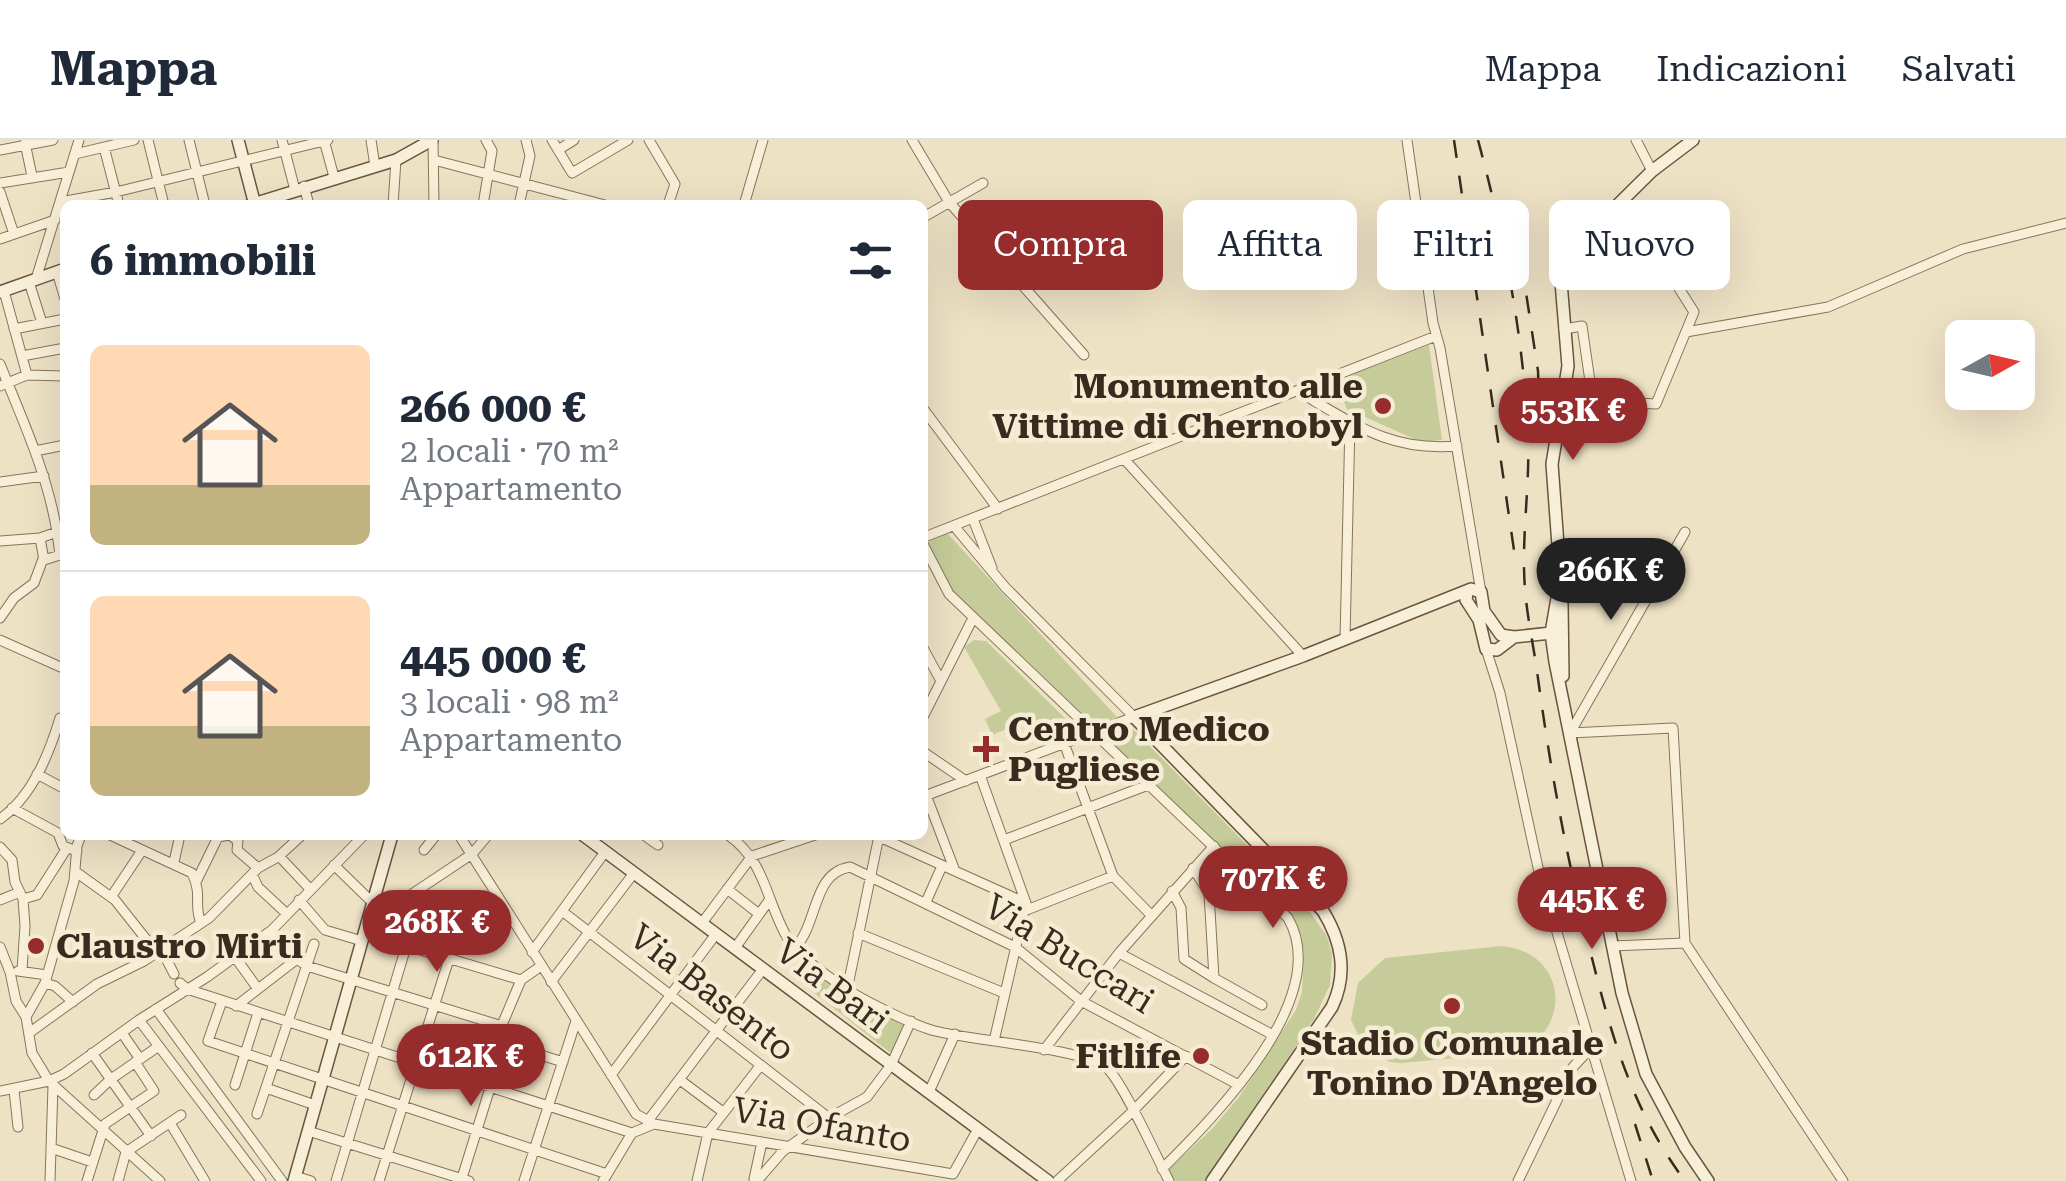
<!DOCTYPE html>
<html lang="it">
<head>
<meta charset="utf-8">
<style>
  :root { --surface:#fff; --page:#f2f2f3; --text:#1f2937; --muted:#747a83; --line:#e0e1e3; --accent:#962c2c }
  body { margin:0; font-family:"Roboto Serif",serif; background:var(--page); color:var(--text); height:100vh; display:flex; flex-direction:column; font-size:38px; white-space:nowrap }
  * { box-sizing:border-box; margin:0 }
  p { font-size:32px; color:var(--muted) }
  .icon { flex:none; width:55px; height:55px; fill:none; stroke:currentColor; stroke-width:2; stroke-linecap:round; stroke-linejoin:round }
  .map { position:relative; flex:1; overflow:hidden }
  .panel { position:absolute; left:60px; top:60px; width:868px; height:640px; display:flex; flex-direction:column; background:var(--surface); border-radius:15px; box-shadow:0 10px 40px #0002 }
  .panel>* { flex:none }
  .hud { position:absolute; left:958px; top:60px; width:950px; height:90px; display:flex; gap:20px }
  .needle { width:65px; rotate:82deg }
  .fabs { position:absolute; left:1945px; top:180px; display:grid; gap:20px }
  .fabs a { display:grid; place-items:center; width:90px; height:90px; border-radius:15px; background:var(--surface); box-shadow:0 10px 40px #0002; font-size:50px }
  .price { position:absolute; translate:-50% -85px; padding:0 22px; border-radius:35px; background:var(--accent); color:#fff; font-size:32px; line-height:65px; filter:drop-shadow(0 2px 5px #0008) }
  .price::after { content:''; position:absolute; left:50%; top:60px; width:30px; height:22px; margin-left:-15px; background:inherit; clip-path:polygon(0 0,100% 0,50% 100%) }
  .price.current { background:#222; color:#fff }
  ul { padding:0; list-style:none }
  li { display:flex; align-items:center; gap:30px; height:250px; padding:0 30px }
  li+li { border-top:2px solid var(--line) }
  li span { display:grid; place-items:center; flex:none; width:280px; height:200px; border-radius:15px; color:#555 }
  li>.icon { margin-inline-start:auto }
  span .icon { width:120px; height:120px; fill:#fffc; stroke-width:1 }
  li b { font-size:42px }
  h2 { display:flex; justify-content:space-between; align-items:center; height:120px; padding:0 30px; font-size:42px }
  .tag { padding:0 35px; border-radius:15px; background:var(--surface); box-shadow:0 10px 40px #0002; font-size:35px; line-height:90px }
  .tag.current { background:var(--accent); color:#fff }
  header { display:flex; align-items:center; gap:60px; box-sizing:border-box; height:140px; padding:0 50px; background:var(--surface); border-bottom:2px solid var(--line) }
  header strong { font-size:48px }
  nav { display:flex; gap:55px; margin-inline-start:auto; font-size:35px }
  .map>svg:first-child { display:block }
</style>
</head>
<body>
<header>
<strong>Mappa</strong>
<nav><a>Mappa</a><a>Indicazioni</a><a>Salvati</a></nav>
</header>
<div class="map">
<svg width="2066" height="1041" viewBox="0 0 2066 1041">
  <rect width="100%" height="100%" fill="#eee2c5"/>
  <path fill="#c5cc99" d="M1429,205l13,95 -21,2 -74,-33 -11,-28z
    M947,393l170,184 -23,8 -141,-134 -25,-49z
    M974,500l12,1 90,88 -36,13 -18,-19 -30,12 -7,-16 16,-8 -37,-64z
    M1130,586l172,175 25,35 5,18 -2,31 -16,34 -109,162h-30l-7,-11 44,-41 27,-32 57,-87 6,-18 2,-38 -7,-31 -15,-19 -179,-169z
    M1501,806c63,5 74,78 19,106l-119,11 -11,-1 -27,-18 -12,-24 7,-37 27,-25z
    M820,834l86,50 -14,30 -84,-66z"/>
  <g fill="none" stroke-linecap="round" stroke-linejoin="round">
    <defs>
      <path id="street" d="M148,0l16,65
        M189,0l16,65
        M282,0l13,50
        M324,0l10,37
        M371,0l4,26
        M433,0l1,65
        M552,0l20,33 56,-33
        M649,0l26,44 -7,21
        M912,0l37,62 135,153
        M1407,0l26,183 7,25 41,244
        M1636,0l16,31
        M25,3l7,33
        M104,7l15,58
        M0,10l53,-10
        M558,10l16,-10
        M75,14l59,-14
        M434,20l171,45
        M0,43l69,-11
        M304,46l5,19
        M0,52l14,42
        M60,62l56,-10 212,-52
        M393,65l3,-45
        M483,65l9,-54 -6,-11
        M519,65l11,-49 -4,-16
        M744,65l19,-65
        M922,78l61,-35
        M0,99l55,-19
        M57,132l8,27
        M36,139l43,-139
        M29,142l13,41
        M4,151l23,84
        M14,189l51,-10
        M1564,189l18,-3 11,76
        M1686,192l142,-25 135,-58 103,-26
        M22,216l43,-8
        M0,224c22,55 47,108 57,168
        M0,246l27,-11 38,1
        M1305,247l6,12c52,31 85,52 146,47
        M1563,259l93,5 38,-92 -71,-112
        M922,267l76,102
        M35,311l30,-6
        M1125,320l178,196
        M0,342l44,-6
        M973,379l19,49
        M57,392l3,23 -16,5 -4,-22z
        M922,398l514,-202
        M0,401l40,-3
        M922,402l27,52 339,324c46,80 -75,200 -126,251
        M0,478l14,-20 20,-15 9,-24
        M1345,499l5,-217
        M0,500l65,29
        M922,506l19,35
        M1486,509l14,44 39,179 92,309
        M922,579l51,-101
        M1570,593l103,-5 12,215
        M1570,593l115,-201
        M1064,603l49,133 38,39
        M922,611l44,30
        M37,634l28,15
        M980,635l46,128 -32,138
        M926,655l29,76
        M922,657l212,-80 -129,-130 -51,-61
        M12,668l46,25 5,13 14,5
        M0,679c32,-22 49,-65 60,-101
        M110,695l82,38c11,23 1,31 9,50
        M230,695l8,6 -1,9 21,18
        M459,695l177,279 18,10
        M644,695l14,10
        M728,695c38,26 38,67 60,104 11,18 39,37 57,49 17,12 70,38 90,43 34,9 149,18 171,36 16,13 51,91 63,114
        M875,695l151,68
        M1004,700l144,-55
        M0,707l12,13 3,22 8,17 2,27 -3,44
        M424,710l12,-15
        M279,716l31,33
        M174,722l6,-27
        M334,725l39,38
        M1193,728l16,25 5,85 48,27
        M76,732l39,28 42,53
        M252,734l6,13 29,27
        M196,742l22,-45 11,-2
        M727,749l32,25
        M1172,751l9,17 3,51 30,19
        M412,754l60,-40 16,-19
        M111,757l30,-45
        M23,759l14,-4 30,-47
        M0,760l20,-8
        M299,760l26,30 37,11
        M926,762l16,-36
        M562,771l267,207
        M1024,771l89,-35
        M702,783l50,-67 63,-21
        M272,790l25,29 10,7 195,60
        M364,793l157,47
        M858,793l146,60
        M1612,806l73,-3 158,238
        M0,807l10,25 6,29 10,16 6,36 17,28 111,100
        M735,808l35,-49
        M795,808c24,-26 17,-75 55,-81l165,80 66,54 156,83
        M161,809l13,25
        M532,812l73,-100
        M1119,813l154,82
        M235,817l23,32
        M18,831l29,4
        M551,842l83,-109
        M45,843l10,3 18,16
        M180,843l7,6 445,144
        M847,850l32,-154
        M222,861l-14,40 399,133
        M236,866l61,-47
        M156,869l126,172
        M26,877l19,-34 29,-102 3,-35 4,-11
        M139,880l122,161
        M29,893l68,-49 47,-23 65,-43 49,-50 20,-11 24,-22
        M122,893l18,26
        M496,901l67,21
        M1044,910l75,-97 95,-107
        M92,913l59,83
        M611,935l105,-141
        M680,940l43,32
        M477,944l44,-104 20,-14
        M235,945l23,-72
        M266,948l49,17
        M14,950l4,37
        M0,951l49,-10 15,-7 75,-54 68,-43 65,-47 92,-95
        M929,952l26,-58
        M94,955l17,-16 48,-33
        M257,974l57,-170
        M647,982l116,-153
        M170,983l35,58
        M308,991l161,50
        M632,993l22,-9 299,50 25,-45
        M51,1008l41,14
        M126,1012l55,-37
        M295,1036l16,5
        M754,1039l8,-37
        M50,1041l3,-95
        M87,1041l18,-57 49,-33 -19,-29
        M118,1041l8,-29
        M336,1041l81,-271
        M379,1041l70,-222
        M461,1041l29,-93
        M524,1041l52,-160
        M603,1041l29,-48
        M697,1041l11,-48 52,-67
        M757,1041l26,-30 46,-33 38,-21 24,-32 20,-44
        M1057,1041l75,-69 54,-56
        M1518,1041l55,-114 18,-19"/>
      <path id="secondary" d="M238,0l17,65
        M250,65l146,-45 36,-20
        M0,152l65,-23
        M1560,441l-9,52 4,29 67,331 24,81 39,73 23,34
        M1561,446l-9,-122 16,-98 -8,-96 10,-18 82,-81 41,-31
        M1467,452l-1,8 13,20 7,29 11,1 17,-13
        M1562,464l1,72
        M583,695l465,346
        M294,1041l98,-346
        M1212,1041l120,-174c16,-34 10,-65 -9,-96l-189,-194 169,-61 168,-67 10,3 3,19 17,24 13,2 46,-5"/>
    </defs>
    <use href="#street" stroke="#88745b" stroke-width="11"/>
    <use href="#secondary" stroke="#6a553e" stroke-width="14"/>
    <use href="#street" stroke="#f8efd8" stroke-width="9"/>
    <use href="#secondary" stroke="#f8efd8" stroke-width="11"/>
    <path stroke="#392c1f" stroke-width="2.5" stroke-dasharray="18 18" stroke-linecap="butt" d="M1454,0l61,417
      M1478,0c26,97 46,197 50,298 2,50 -7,100 -3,151 2,27 8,54 12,82 12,90 28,179 50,267 22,89 42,168 98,243
      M1521,120l17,111 2,53
      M1635,984l18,57"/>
  </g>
  <g fill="#962c2c" stroke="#f5ecd4" stroke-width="4">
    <circle cx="1383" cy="266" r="10"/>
    <path d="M981 594h10v10h10v10h-10v10h-10v-10h-10v-10h10z"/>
    <circle cx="36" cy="806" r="10"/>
    <circle cx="1452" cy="866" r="10"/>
    <circle cx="1201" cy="916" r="10"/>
  </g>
  <g text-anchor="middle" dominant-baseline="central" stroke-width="9" stroke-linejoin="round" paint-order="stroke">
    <g font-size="35" font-weight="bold" fill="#392c1f" stroke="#f5ecd4" text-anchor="end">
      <text x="1363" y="246">Monumento alle<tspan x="1363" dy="40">Vittime di Chernobyl</tspan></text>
      <text x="1008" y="589" text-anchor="start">Centro Medico<tspan x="1008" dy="40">Pugliese</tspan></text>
      <text x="56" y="806" text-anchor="start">Claustro Mirti</text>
      <text x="1452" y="903" text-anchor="middle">Stadio Comunale<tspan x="1452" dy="40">Tonino D'Angelo</tspan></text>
      <text x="1181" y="916">Fitlife</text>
    </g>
    <g font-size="35" fill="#392c1f" stroke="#f5ecd4">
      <text transform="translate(1069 814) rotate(32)">Via Buccari</text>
      <text transform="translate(832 846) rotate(37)">Via Bari</text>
      <text transform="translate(712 853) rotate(38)">Via Basento</text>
      <text transform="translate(822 985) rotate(10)">Via Ofanto</text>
    </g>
  </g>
</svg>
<div class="fabs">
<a><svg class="needle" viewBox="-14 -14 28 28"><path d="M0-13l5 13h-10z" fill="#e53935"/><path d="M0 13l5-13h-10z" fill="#747a83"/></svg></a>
</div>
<b class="price" style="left:1573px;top:323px">553K €</b>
<b class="price current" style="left:1611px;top:483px">266K €</b>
<b class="price" style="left:1273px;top:791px">707K €</b>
<b class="price" style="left:1592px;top:812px">445K €</b>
<b class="price" style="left:437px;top:835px">268K €</b>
<b class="price" style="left:471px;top:969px">612K €</b>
<div class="hud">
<a class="tag current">Compra</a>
<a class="tag">Affitta</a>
<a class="tag">Filtri</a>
<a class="tag">Nuovo</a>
</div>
<section class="panel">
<h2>6 immobili<svg class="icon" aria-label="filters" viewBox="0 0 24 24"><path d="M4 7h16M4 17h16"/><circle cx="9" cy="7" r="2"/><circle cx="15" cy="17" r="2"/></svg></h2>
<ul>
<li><span style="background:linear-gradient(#ffd9b3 70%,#c2b280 0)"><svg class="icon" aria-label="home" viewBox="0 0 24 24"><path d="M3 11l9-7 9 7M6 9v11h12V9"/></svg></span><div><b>266 000 €</b><p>2 locali · 70 m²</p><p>Appartamento</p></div></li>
<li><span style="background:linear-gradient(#ffd9b3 65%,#c2b280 0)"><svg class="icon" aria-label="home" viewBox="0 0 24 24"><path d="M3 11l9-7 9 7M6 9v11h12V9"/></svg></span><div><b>445 000 €</b><p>3 locali · 98 m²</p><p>Appartamento</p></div></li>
</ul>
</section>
</div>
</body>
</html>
